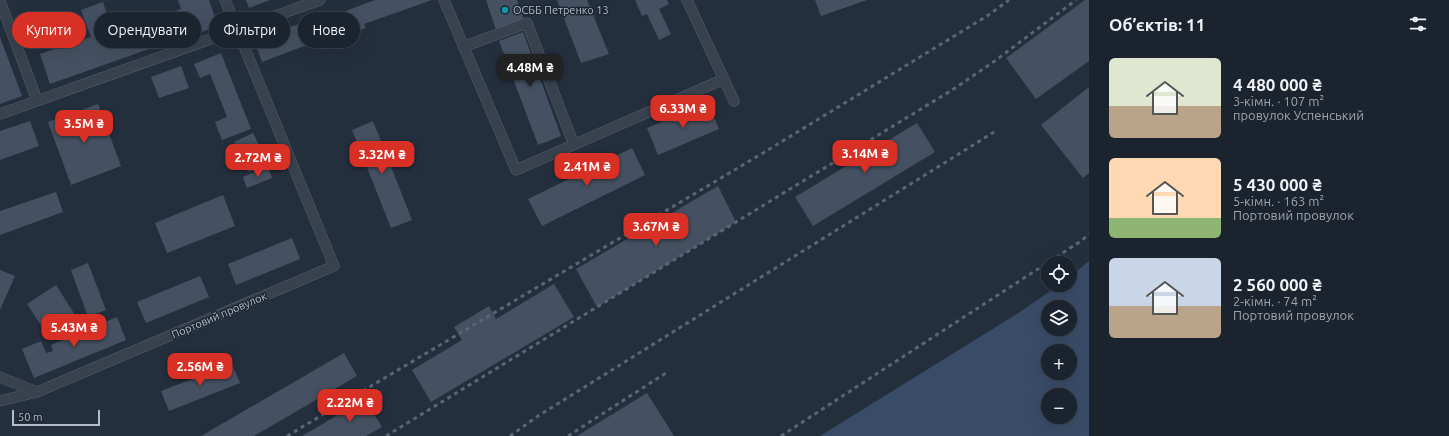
<!DOCTYPE html>
<html lang="uk">
<head>
<meta charset="utf-8">
<style>
  :root { --surface:#1b232e; --page:#242b36; --text:#f1f3f6; --muted:#a0a4aa; --line:#39404a; --accent:#d93025 }
  body { margin:0; font-family:Ubuntu,sans-serif; background:var(--page); color:var(--text); height:100vh; display:flex; flex-direction:column; font-size:15px; white-space:nowrap }
  * { box-sizing:border-box; margin:0 }
  p { font-size:13px; color:var(--muted) }
  .icon { flex:none; width:22px; height:22px; fill:none; stroke:currentColor; stroke-width:2; stroke-linecap:round; stroke-linejoin:round }
  .map { position:relative; flex:1; overflow:hidden }
  .details { display:flex; flex-direction:column; background:var(--surface); width:360px }
  .details>* { flex:none }
  .top-card { position:absolute; left:12px; top:12px; width:380px; height:36px; display:flex; gap:8px }
  .fabs { position:absolute; left:1041px; top:256px; display:grid; gap:8px }
  .fabs a { display:grid; place-items:center; width:36px; height:36px; border-radius:50%; background:var(--surface); box-shadow:0 4px 16px #0002,0 0 0 1px var(--line); font-size:20px }
  .scale { position:absolute; left:12px; bottom:10px; width:88px; box-sizing:border-box; padding-left:4px; border:2px solid #b4bcc9; border-top:0; font-size:11px; line-height:14px; white-space:nowrap; color:#b4bcc9; -webkit-text-stroke:3px #1d2633; paint-order:stroke }
  .price { position:absolute; translate:-50% -34px; padding:0 9px; border-radius:8px; background:var(--accent); color:#fff; font-size:13px; line-height:26px; filter:drop-shadow(0 1px 2px #0008) }
  .price::after { content:''; position:absolute; left:50%; top:24px; width:12px; height:9px; margin-left:-6px; background:inherit; clip-path:polygon(0 0,100% 0,50% 100%) }
  .price.selected { background:#222; color:#fff }
  ul { padding:0; list-style:none }
  li { display:flex; align-items:center; gap:12px; height:100px; padding:0 20px }
  li span { display:grid; place-items:center; flex:none; width:112px; height:80px; border-radius:6px; color:#555 }
  li>.icon { margin-inline-start:auto }
  span .icon { width:48px; height:48px; fill:#fffc; stroke-width:1 }
  li b { font-size:17px }
  h2 { display:flex; justify-content:space-between; align-items:center; height:48px; padding:0 20px; font-size:17px }
  .pill { padding:0 14px; border-radius:18px; background:var(--surface); box-shadow:0 4px 16px #0002,0 0 0 1px var(--line); font-size:14px; line-height:36px }
  .pill.selected { background:var(--accent); color:#fff }
  main { display:flex; flex:1; min-height:0 }
  .map>svg:first-child { display:block }
</style>
</head>
<body>
<main>
<div class="map">
<svg width="1089" height="436" viewBox="0 0 1089 436">
  <rect width="100%" height="100%" fill="#242f3e"/>
  <path fill="#394c67" fill-rule="evenodd" d="M1089,261v175h-269l200,-124 39,-27h11v-8zM1048,307h22v22h-22zM1048,351h22v22h-22zM1048,395h22v22h-22z"/>
  <path fill="#455162" d="M178,0h31l9,26 -41,15 -10,-27 14,-5z
    M246,0h24l-21,8z
    M375,0h57l-68,24 2,4 -23,8 -8,-21z
    M486,0h31l7,20 -28,10z
    M557,0h30l22,54 -28,9z
    M635,0h32l2,4 -10,5 12,25 -12,6 -12,-26 -5,2z
    M815,0h52l-46,16z
    M1085,0h4v61l-53,38 -30,-41z
    M103,2l9,28 40,-15 11,29 -113,40 -10,-30 51,-17 -10,-27z
    M329,15l8,22 -26,10 -9,-22z
    M299,24l8,21 -45,17 -8,-22z
    M523,32l38,104 -23,9 -39,-104z
    M0,37l22,59 -22,8z
    M221,53l30,76 -29,11 -7,-18 12,-5 -17,-43 -10,4 -6,-14z
    M181,66l8,22 -30,10 -8,-21z
    M1089,87v86l-6,5 -42,-53z
    M708,103l11,26 -61,26 -11,-27z
    M98,104l23,62 -50,19 -23,-63z
    M30,121l9,25 -39,14v-29z
    M373,121l39,99 -21,8 -39,-98z
    M917,123l18,29 -122,74 -18,-29z
    M253,133l15,30 -19,9 -15,-30z
    M632,148l13,27 -103,51 -14,-27z
    M268,167l4,11 -25,10 -4,-11z
    M718,186l18,36 -139,85 -21,-38z
    M56,192l7,20 -63,23v-24z
    M223,195l12,31 -68,27 -12,-30z
    M292,238l8,21 -64,26 -8,-21z
    M88,263l18,47 -18,7 -17,-47z
    M0,270l15,6 -15,34z
    M200,276l9,21 -63,26 -9,-21z
    M554,284l20,33 -143,85 -19,-32 50,-30 -8,-13 35,-21 7,13z
    M56,285l19,30 -29,18 -19,-29z
    M117,317l9,23 -92,38 -12,-29 19,-8 5,12 7,-2 -2,-6z
    M344,353l13,23 -103,60h-53z
    M232,364l8,19 -71,28 -8,-20z
    M647,393l27,43h-97z
    M365,399l17,28 -16,9h-64z"/>
  <g fill="none" stroke-linecap="round" stroke-linejoin="round">
    <defs>
      <path id="minor" d="M444,0l72,170 208,-91
        M687,0l47,101
        M0,1l37,99
        M463,47l64,-24 47,122
        M0,114l320,-114
        M0,377l37,15
        M0,401l37,-9 297,-126 -109,-266"/>
    </defs>
    <use href="#minor" stroke="#565f6c" stroke-width="11"/>
    <use href="#minor" stroke="#38414e" stroke-width="10"/>
    <path stroke="#5a6575" stroke-width="3" stroke-dasharray="4 4" stroke-linecap="butt" d="M287,436l476,-283 224,-137 22,-16
      M386,436l566,-346 40,-27 84,-63
      M510,436l28,-20 456,-284
      M568,436l101,-65
      M781,436l300,-195 8,-7"/>
  </g>
  <circle fill="#0f9aa8" stroke="#1d2633" stroke-width="1.5" cx="505" cy="10" r="4"/>
  <g text-anchor="middle" dominant-baseline="central" stroke-width="3" stroke-linejoin="round" paint-order="stroke">
    <g font-size="11" fill="#b4bcc9" stroke="#1d2633" text-anchor="start">
      <text x="513" y="10">ОСББ Петренко 13</text>
    </g>
    <g font-size="11" fill="#b4bcc9" stroke="#1d2633">
      <text transform="translate(219 315) rotate(-23)">Портовий провулок</text>
    </g>
  </g>
</svg>
<div class="fabs">
<a><svg class="icon" aria-label="locate" viewBox="0 0 24 24"><circle cx="12" cy="12" r="6"/><path d="M12 2v4M12 18v4M2 12h4M18 12h4"/></svg></a>
<a><svg class="icon" aria-label="layers" viewBox="0 0 24 24"><path d="M12 4l9 5-9 5-9-5zM3 14l9 5 9-5"/></svg></a>
<a>+</a>
<a>−</a>
</div>
<div class="scale">50 m</div>
<b class="price selected" style="left:530px;top:88px">4.48M ₴</b>
<b class="price" style="left:683px;top:129px">6.33M ₴</b>
<b class="price" style="left:84px;top:144px">3.5M ₴</b>
<b class="price" style="left:865px;top:174px">3.14M ₴</b>
<b class="price" style="left:382px;top:175px">3.32M ₴</b>
<b class="price" style="left:258px;top:178px">2.72M ₴</b>
<b class="price" style="left:587px;top:187px">2.41M ₴</b>
<b class="price" style="left:656px;top:247px">3.67M ₴</b>
<b class="price" style="left:74px;top:348px">5.43M ₴</b>
<b class="price" style="left:200px;top:387px">2.56M ₴</b>
<b class="price" style="left:350px;top:423px">2.22M ₴</b>
<div class="top-card">
<a class="pill selected">Купити</a>
<a class="pill">Орендувати</a>
<a class="pill">Фільтри</a>
<a class="pill">Нове</a>
</div>
</div>
<section class="details">
<h2>Об’єктів: 11<svg class="icon" aria-label="filters" viewBox="0 0 24 24"><path d="M4 7h16M4 17h16"/><circle cx="9" cy="7" r="2"/><circle cx="15" cy="17" r="2"/></svg></h2>
<ul>
<li><span style="background:linear-gradient(#dfe7d0 60%,#b9a48a 0)"><svg class="icon" aria-label="home" viewBox="0 0 24 24"><path d="M3 11l9-7 9 7M6 9v11h12V9"/></svg></span><div><b>4 480 000 ₴</b><p>3-кімн. · 107 m²</p><p>провулок Успенський</p></div></li>
<li><span style="background:linear-gradient(#ffd9b3 75%,#8fb573 0)"><svg class="icon" aria-label="home" viewBox="0 0 24 24"><path d="M3 11l9-7 9 7M6 9v11h12V9"/></svg></span><div><b>5 430 000 ₴</b><p>5-кімн. · 163 m²</p><p>Портовий провулок</p></div></li>
<li><span style="background:linear-gradient(#c9d6e8 60%,#b9a48a 0)"><svg class="icon" aria-label="home" viewBox="0 0 24 24"><path d="M3 11l9-7 9 7M6 9v11h12V9"/></svg></span><div><b>2 560 000 ₴</b><p>2-кімн. · 74 m²</p><p>Портовий провулок</p></div></li>
</ul>
</section>
</main>
</body>
</html>
